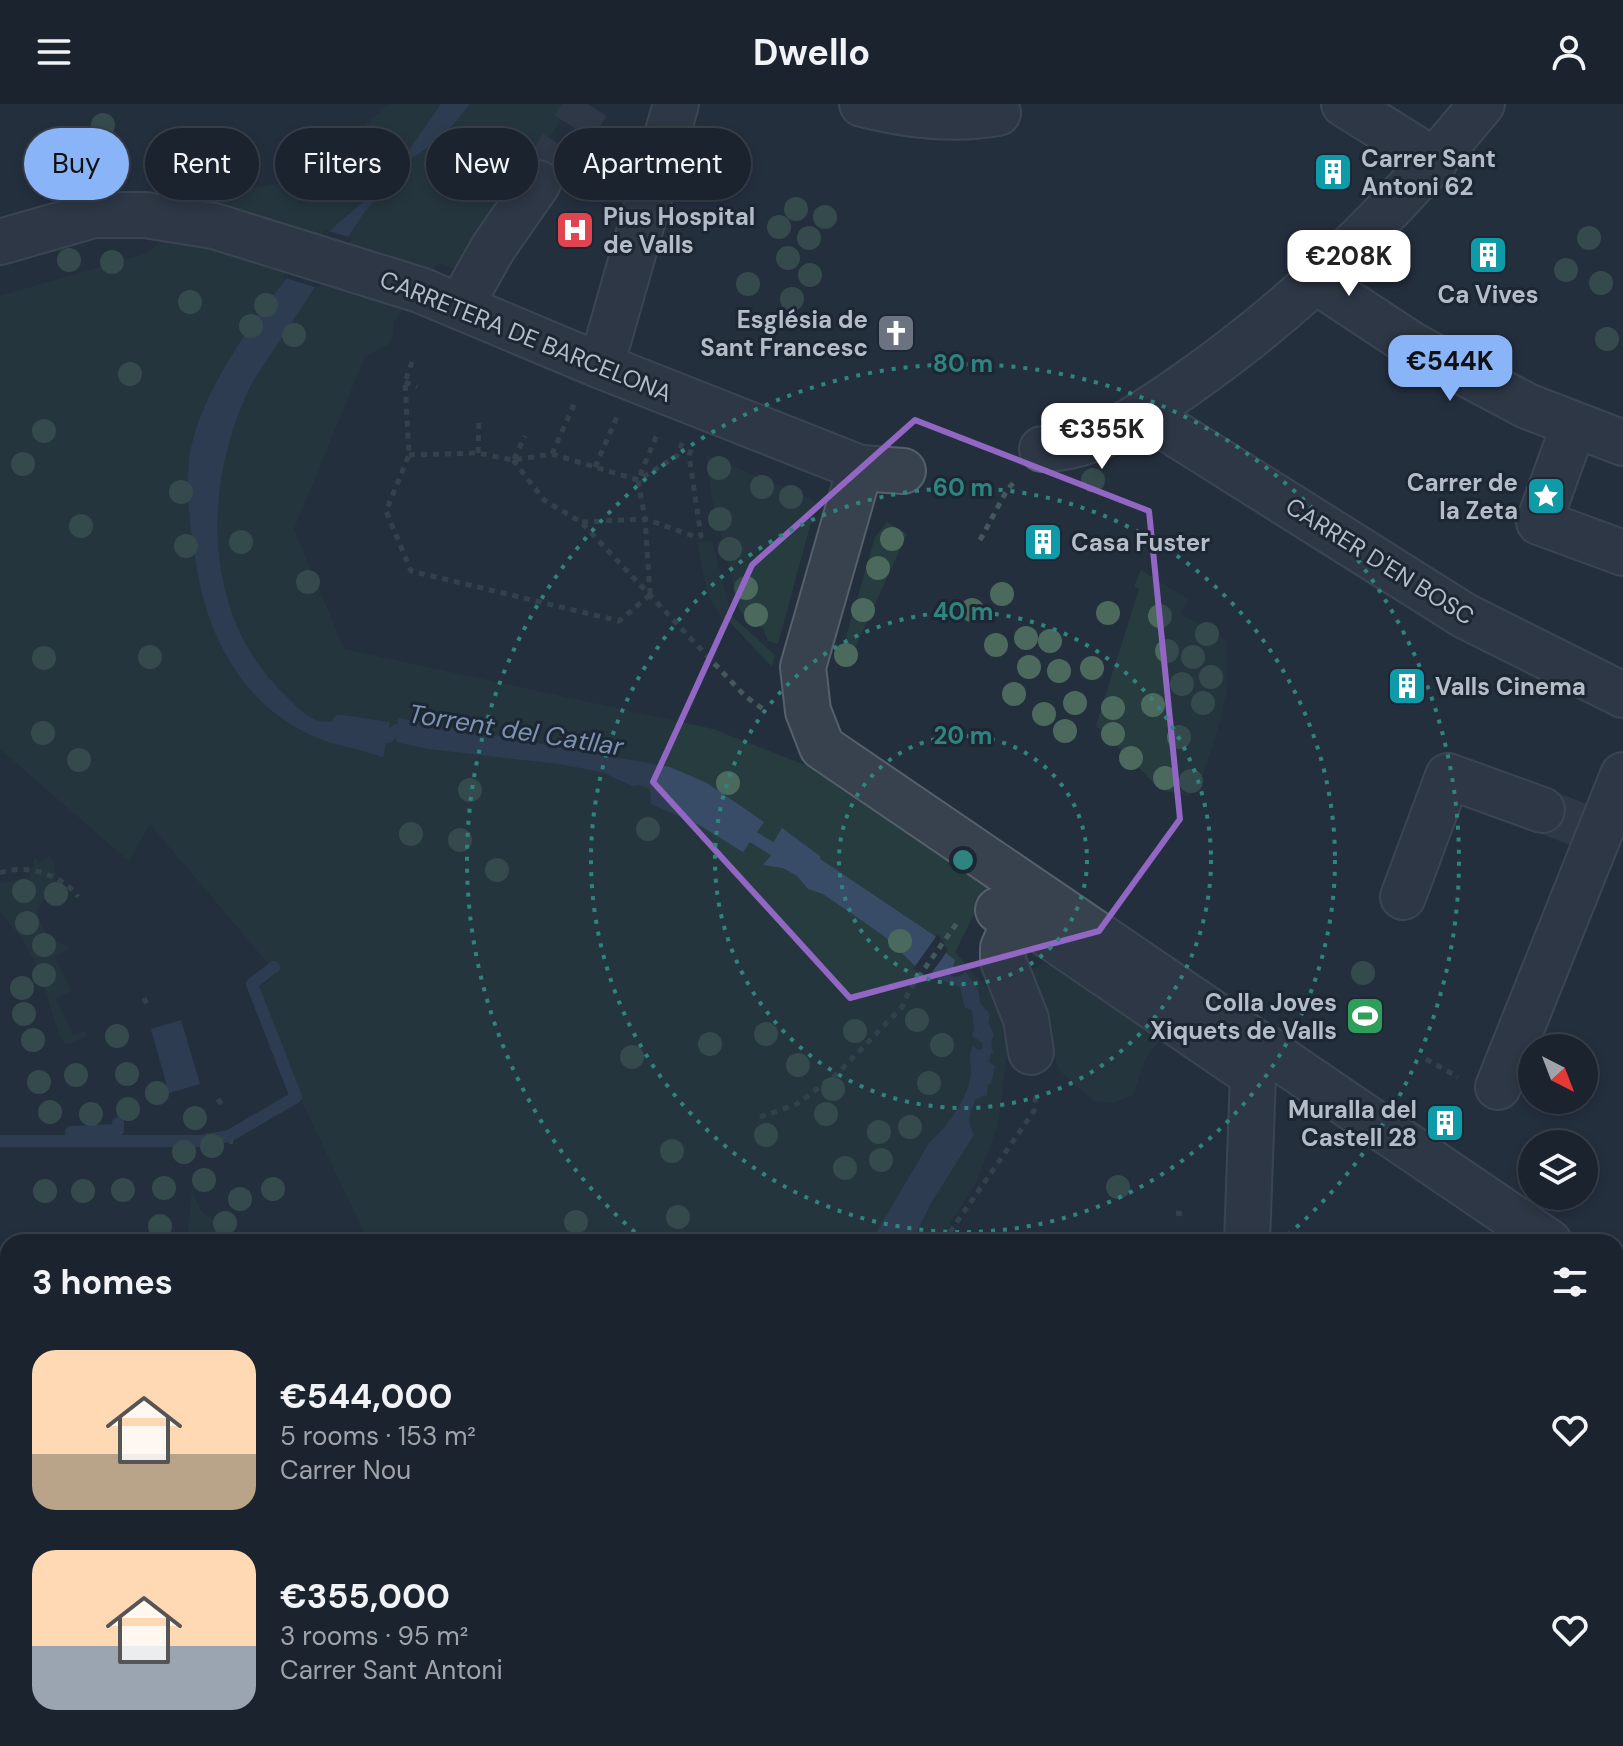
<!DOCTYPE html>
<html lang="en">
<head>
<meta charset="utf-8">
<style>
  :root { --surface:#1b232e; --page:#282f3a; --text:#f1f3f6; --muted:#a0a4aa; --line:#39404a; --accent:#8ab4f8 }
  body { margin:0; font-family:"DM Sans",sans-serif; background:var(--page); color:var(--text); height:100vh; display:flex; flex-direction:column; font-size:30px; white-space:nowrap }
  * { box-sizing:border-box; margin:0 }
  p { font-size:26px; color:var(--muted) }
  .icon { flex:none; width:44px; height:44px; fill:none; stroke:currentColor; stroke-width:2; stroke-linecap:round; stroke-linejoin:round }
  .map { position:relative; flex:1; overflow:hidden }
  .side { position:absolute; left:0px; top:1130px; width:1624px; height:512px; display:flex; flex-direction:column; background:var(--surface); border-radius:24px 24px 0 0; box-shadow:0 4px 12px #0003,0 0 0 2px var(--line) }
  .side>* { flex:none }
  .guide { position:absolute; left:24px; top:24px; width:800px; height:72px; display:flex; gap:16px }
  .needle { width:52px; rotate:138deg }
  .buttons { position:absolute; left:1518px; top:930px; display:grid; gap:16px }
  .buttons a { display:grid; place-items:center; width:80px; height:80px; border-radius:50%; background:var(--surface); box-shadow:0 4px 12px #0003,0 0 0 2px var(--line); font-size:40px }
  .price { position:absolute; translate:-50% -68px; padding:0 18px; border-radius:16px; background:#fff; color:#222; font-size:26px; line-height:52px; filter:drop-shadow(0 2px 4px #0008) }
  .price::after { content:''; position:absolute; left:50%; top:48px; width:24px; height:18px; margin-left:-12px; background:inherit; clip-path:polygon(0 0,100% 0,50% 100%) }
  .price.active { background:var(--accent); color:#111 }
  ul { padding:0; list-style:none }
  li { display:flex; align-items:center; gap:24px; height:200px; padding:0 32px }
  li span { display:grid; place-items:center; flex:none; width:224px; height:160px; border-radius:24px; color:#555 }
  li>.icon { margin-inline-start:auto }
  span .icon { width:96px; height:96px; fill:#fffc; stroke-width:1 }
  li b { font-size:34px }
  h2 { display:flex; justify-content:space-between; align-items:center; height:96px; padding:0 32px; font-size:34px }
  .chip { padding:0 28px; border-radius:36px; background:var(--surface); box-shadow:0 4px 12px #0003,0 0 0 2px var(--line); font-size:28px; line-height:72px }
  .chip.active { background:var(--accent); color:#111 }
  header { display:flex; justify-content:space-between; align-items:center; height:104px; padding:0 32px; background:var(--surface); font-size:36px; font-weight:700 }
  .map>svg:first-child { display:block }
</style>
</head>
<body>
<header><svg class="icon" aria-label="menu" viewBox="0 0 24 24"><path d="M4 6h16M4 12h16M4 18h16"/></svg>Dwello<svg class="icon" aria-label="person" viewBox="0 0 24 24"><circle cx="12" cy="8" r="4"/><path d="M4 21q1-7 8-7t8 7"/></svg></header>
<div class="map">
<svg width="1623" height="1642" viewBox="0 0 1623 1642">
  <rect width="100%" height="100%" fill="#242f3e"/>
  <path fill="#263c3f" d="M389,0h182l-46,71 -68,95 -19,-7 -45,60c2,30 -15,21 -29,36l-70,170 50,120 369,80 115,45 161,111 -34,67 35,40 17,39 1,16 -10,78 -21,56 -39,61h-569l-66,-138 -43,-117 17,-13 -127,-150 -21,37 -129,-112v-453l148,-43 54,-55 85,-16 76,-55z
    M706,351l106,44 4,5 -38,140 -10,-3 -5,-12 -10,-9 -2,2 -12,-13 -27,-111z
    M887,418l20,12 -58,127 -9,-4 35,-120z
    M712,437l19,74 44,40 -3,12 -44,-47 -4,2 -16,-27 -11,-52z
    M1141,466l48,30 -8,14 46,27v49l-7,32 -18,56 -2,-1 -8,16 -4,3 -27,-6 -65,-65 43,-136 -5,-3z
    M35,752l4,7 11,-7c14,24 -2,36 -13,55 3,19 16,31 34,37l-16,8 16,35 -15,7 17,37 12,-4 3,5 -20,8h-3l-6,-10 -21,-66 -16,-30 -22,-26v-29l30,-6z
    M1041,860l31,2 85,62 3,12 -15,19 -12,36 -20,8 -19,-2 -33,-29 -6,-12 -3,-39 -22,-42 1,-9z
    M192,1086l8,20 26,21 5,11h-44z
    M170,1634h280l-8,8h-264z
    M519,1634h227l12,8h-242z
    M1070,1634h56v8h-61z"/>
  <path fill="#394c67" d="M441,0h29l-28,34 -36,24 -43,52 -110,167c-51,100 -53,234 33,315 12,12 28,30 46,25l4,-6h6l48,7 -7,35c-23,-8 -47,-11 -70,-21 -66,-29 -102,-92 -115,-161 -6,-37 -13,-76 -9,-114 8,-73 89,-179 141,-230 13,-13 28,-23 41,-36 26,-27 49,-60 70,-91z
    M398,614l272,49 37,16 57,39 -21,30 -44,-27 -48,-21 -1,-15 -10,-4 -8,1 -30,-14 -44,-8 -129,-15 -33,-7z
    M782,724l38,28v3l115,77 12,18 8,6 -4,16 7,1 8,-5 12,17 2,14 10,11 -2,8 6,13c-3,7 -4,10 0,18h-3l-2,9 6,4 -4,18h-3l-1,11 -11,4c-7,16 -10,20 -2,36l-43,68 -19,38 -41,1 58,-99c19,-16 41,-47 42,-72 0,-10 -3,-17 2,-25l5,4 4,-1 1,-6 -11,-7 2,-9 -2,-17 -7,-2 -5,-21 -22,-8 -24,-14 -30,-29 -61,-42 -15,-5 -11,-13 -14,-8 -20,-3 13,-16 -3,-6z
    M181,916l19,64 -31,9 -18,-64z"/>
  <path fill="#242f3e" d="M325,126l27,8 -34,50 -36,-11z
    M938,830l10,16 -20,28 -15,-9z"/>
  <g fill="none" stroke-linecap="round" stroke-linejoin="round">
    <path stroke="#394c67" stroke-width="12" d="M375,632l13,1 9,-7 17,3
      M740,725l46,28
      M71,1028l47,-2v-7
      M0,1037h202l27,-5 67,-39 -44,-113 22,-17
      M717,1642l1,-8"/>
    <path stroke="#3a4453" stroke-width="44" stroke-dasharray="44 22" stroke-linecap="butt" d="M538,79l50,-79
      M1542,706l47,19"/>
    <defs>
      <path id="minor" d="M862,0c43,11 92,17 136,9
        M1344,0l91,57
        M0,138l94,-27h51l69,11 206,64 181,76 259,102 43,3
        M1317,178l97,64 113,60 96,37
        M461,201l32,-57 45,-65
        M601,262l75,-262
        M1144,310l321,202 158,79
        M1574,321l-35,97 84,31
        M1042,345c54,0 103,-36 146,-66 112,-78 207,-173 294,-279
        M860,364l-57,199 5,44 14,36 727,495
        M1403,793l45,-121 94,34
        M998,806l37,16 216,148
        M1016,814l-13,30v13l23,58 5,33
        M1498,983l125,-312
        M1247,1138l6,-167 15,-26
        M1616,1183l7,5
        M1550,1634l18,8
        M1151,1642l3,-8
        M1344,1642l3,-8"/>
    </defs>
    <use href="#minor" stroke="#565f6c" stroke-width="48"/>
    <path stroke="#44595c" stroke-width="5" stroke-dasharray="6 6" stroke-linecap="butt" d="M412,258l-7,20 4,73 -23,56 25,60 208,50 31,-26
      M405,278l12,5
      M478,349l1,-35
      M552,350l24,-54
      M409,351l69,-2 35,7 39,-6 86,26 39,-24 6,-15
      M514,355l11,-23
      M513,356l31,40 37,22 164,174 18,13
      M595,363l22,-50
      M582,418l63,-3 51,18 5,-1 -12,-81 4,-9
      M980,436l27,-50 8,-9
      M650,490l-5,-75 -7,-39 20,-48
      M0,769c26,-10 63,2 78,24
      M144,894l4,8
      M1426,955l32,18
      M218,995l6,9
      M760,1013l37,-13 41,-31 64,-66 8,-18 47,-66
      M206,1032l27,6
      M1176,1109l11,2
      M943,1138l91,-131 2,-18"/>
    <use href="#minor" stroke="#38414e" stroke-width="44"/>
  </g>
  <g fill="#4b6a5d">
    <circle cx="103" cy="21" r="12"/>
    <circle cx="796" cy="105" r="12"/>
    <circle cx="825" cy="113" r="12"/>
    <circle cx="779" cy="123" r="12"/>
    <circle cx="809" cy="134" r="12"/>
    <circle cx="1589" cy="134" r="12"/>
    <circle cx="788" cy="154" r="12"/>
    <circle cx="69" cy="156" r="12"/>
    <circle cx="112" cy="158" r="12"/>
    <circle cx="1566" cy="166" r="12"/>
    <circle cx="810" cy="171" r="12"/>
    <circle cx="1601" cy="179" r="12"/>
    <circle cx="748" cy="180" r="12"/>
    <circle cx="792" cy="195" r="12"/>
    <circle cx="190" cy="198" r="12"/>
    <circle cx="266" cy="201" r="12"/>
    <circle cx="251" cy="222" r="12"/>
    <circle cx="294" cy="231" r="12"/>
    <circle cx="1607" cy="235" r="12"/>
    <circle cx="130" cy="270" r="12"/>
    <circle cx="44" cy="327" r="12"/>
    <circle cx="23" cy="360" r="12"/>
    <circle cx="719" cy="364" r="12"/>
    <circle cx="1093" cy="376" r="12"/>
    <circle cx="762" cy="383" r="12"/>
    <circle cx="181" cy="388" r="12"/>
    <circle cx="791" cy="393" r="12"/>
    <circle cx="720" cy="415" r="12"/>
    <circle cx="81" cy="422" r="12"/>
    <circle cx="892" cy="435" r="12"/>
    <circle cx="241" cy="438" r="12"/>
    <circle cx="186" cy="442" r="12"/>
    <circle cx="730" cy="445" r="12"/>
    <circle cx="878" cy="464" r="12"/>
    <circle cx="308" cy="478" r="12"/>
    <circle cx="746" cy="484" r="12"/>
    <circle cx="1002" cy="490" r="12"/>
    <circle cx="863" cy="506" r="12"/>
    <circle cx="972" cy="506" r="12"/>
    <circle cx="1108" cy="509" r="12"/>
    <circle cx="756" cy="511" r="12"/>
    <circle cx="1160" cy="512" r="12"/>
    <circle cx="1207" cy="530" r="12"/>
    <circle cx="1026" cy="534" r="12"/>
    <circle cx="1050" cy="537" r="12"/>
    <circle cx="996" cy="541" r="12"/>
    <circle cx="1167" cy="547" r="12"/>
    <circle cx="846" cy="551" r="12"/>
    <circle cx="150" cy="553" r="12"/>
    <circle cx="1193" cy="553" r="12"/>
    <circle cx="44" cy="554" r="12"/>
    <circle cx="1029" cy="563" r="12"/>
    <circle cx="1092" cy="564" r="12"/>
    <circle cx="1059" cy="567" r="12"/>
    <circle cx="1211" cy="573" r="12"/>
    <circle cx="1182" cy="580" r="12"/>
    <circle cx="1014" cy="590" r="12"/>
    <circle cx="1075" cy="599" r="12"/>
    <circle cx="1203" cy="599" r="12"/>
    <circle cx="1153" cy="601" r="12"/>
    <circle cx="1113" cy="604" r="12"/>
    <circle cx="1044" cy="610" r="12"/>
    <circle cx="1065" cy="627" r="12"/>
    <circle cx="43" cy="629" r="12"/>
    <circle cx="1113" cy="630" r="12"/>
    <circle cx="1179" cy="633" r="12"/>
    <circle cx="1131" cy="654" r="12"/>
    <circle cx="79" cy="656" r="12"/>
    <circle cx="1165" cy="674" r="12"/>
    <circle cx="1191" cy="677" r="12"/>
    <circle cx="728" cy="679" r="12"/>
    <circle cx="470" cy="686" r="12"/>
    <circle cx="648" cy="725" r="12"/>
    <circle cx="411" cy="730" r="12"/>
    <circle cx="460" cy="736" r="12"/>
    <circle cx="497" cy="766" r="12"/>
    <circle cx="24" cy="787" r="12"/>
    <circle cx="56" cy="790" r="12"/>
    <circle cx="27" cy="819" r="12"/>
    <circle cx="900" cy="837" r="12"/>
    <circle cx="44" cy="841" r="12"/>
    <circle cx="1363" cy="869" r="12"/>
    <circle cx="44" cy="871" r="12"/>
    <circle cx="22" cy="884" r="12"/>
    <circle cx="24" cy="910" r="12"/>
    <circle cx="917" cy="916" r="12"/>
    <circle cx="855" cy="927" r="12"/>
    <circle cx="766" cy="930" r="12"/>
    <circle cx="117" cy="932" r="12"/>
    <circle cx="33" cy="936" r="12"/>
    <circle cx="710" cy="940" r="12"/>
    <circle cx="942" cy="941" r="12"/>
    <circle cx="632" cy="953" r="12"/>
    <circle cx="798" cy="961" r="12"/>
    <circle cx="127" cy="970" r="12"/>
    <circle cx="76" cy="971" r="12"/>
    <circle cx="39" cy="978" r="12"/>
    <circle cx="929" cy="979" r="12"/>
    <circle cx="833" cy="985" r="12"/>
    <circle cx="157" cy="989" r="12"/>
    <circle cx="128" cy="1005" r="12"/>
    <circle cx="50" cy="1008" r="12"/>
    <circle cx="91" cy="1010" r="12"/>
    <circle cx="826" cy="1010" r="12"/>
    <circle cx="195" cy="1014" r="12"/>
    <circle cx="910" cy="1023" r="12"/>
    <circle cx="879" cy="1028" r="12"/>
    <circle cx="766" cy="1031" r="12"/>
    <circle cx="212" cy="1042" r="12"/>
    <circle cx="672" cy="1047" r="12"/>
    <circle cx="184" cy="1048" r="12"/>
    <circle cx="881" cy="1056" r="12"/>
    <circle cx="845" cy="1064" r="12"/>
    <circle cx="204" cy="1076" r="12"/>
    <circle cx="1118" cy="1083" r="12"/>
    <circle cx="164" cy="1084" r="12"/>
    <circle cx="273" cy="1085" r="12"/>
    <circle cx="123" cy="1086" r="12"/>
    <circle cx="45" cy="1087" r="12"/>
    <circle cx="83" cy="1087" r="12"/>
    <circle cx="240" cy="1095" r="12"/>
    <circle cx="678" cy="1113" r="12"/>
    <circle cx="576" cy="1118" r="12"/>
    <circle cx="225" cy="1119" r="12"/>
    <circle cx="160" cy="1122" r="12"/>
  </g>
  <path d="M0 0H1623V1642H0ZM915,316l234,91 31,308 -81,112 -249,67 -197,-216 99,-217z" fill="#242f3e" fill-opacity=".55" fill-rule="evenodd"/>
  <path fill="none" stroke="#9266c3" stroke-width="6" stroke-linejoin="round" d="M915,316l234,91 31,308 -81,112 -249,67 -197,-216 99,-217z"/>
  <g fill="none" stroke="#308480" stroke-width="4" stroke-dasharray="4 8">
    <circle cx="963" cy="756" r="124"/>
    <circle cx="963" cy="756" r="248"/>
    <circle cx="963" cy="756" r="372"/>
    <path d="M644 1136A496 496 0 1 1 1282 1136"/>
  </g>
  <defs>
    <symbol id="building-square" viewBox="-11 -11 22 22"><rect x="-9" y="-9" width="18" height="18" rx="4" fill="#0f9aa8" stroke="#1d2633"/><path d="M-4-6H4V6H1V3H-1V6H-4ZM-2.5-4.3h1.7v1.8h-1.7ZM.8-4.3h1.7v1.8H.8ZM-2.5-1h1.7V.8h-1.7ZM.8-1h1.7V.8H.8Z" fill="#fff"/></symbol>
    <symbol id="hospital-square" viewBox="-11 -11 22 22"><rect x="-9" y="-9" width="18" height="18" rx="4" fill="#e0444e" stroke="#1d2633"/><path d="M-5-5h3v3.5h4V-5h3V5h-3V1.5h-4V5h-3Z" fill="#fff"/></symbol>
    <symbol id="church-square" viewBox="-11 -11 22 22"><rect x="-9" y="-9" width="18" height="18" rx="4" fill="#6b7280" stroke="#1d2633"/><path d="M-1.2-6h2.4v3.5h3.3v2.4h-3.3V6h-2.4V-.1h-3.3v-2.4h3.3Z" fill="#fff"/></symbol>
    <symbol id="sight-square" viewBox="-11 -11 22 22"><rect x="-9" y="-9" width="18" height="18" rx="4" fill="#0f9aa8" stroke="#1d2633"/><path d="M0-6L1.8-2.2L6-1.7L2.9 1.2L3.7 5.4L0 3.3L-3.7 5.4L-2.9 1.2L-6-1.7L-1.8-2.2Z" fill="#fff"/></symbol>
    <symbol id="stadium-square" viewBox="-11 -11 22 22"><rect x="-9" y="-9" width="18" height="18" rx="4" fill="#2e9e5b" stroke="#1d2633"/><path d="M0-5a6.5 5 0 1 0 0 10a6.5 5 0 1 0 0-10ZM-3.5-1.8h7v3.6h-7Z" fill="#fff"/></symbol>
  </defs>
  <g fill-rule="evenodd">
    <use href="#building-square" x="1311" y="46" width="44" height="44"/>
    <use href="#hospital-square" x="553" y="104" width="44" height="44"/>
    <use href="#building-square" x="1466" y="129" width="44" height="44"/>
    <use href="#church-square" x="874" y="207" width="44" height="44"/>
    <use href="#sight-square" x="1524" y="370" width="44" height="44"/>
    <use href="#building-square" x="1021" y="416" width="44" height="44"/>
    <use href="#building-square" x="1385" y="560" width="44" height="44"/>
    <use href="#stadium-square" x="1343" y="890" width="44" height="44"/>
    <use href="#building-square" x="1423" y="997" width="44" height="44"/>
  </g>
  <g text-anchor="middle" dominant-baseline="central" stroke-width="6" stroke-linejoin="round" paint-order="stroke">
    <g font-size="24" font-weight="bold" fill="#b4bcc9" stroke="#1d2633" text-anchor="start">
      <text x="1361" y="54">Carrer Sant<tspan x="1361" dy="28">Antoni 62</tspan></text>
      <text x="603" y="112">Pius Hospital<tspan x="603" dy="28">de Valls</tspan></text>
      <text x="1488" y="190" text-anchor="middle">Ca Vives</text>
      <text x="868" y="215" text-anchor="end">Església de<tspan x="868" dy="28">Sant Francesc</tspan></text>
      <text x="1518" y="378" text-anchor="end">Carrer de<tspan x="1518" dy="28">la Zeta</tspan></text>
      <text x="1071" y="438">Casa Fuster</text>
      <text x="1435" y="582">Valls Cinema</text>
      <text x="1337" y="898" text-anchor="end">Colla Joves<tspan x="1337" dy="28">Xiquets de Valls</tspan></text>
      <text x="1417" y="1005" text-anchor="end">Muralla del<tspan x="1417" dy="28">Castell 28</tspan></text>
    </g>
    <g font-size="24" fill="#b4bcc9" stroke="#1d2633">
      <text transform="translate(526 232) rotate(22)">CARRETERA DE BARCELONA</text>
      <text transform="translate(1380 457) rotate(32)">CARRER D'EN BOSC</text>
    </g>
    <g font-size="26" font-style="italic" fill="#7c92b1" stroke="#1d2633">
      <text transform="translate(516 626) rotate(9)">Torrent del Catllar</text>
    </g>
  </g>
  <circle cx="963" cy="756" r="12" fill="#308480" stroke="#1d2633" stroke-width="4"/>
  <g font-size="24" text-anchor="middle" font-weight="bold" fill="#308480" stroke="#1d2633" stroke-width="6" stroke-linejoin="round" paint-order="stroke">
    <text x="963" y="268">80 m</text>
    <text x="963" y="392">60 m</text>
    <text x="963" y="516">40 m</text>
    <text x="963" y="640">20 m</text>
  </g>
</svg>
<div class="buttons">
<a><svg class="needle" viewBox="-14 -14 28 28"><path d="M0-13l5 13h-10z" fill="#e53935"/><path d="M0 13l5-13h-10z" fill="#a0a4aa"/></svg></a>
<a><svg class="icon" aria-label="layers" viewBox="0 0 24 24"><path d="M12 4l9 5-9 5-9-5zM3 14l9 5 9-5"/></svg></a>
</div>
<b class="price" style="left:1349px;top:194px">€208K</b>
<b class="price active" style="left:1450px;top:299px">€544K</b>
<b class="price" style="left:1102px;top:367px">€355K</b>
<div class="guide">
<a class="chip active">Buy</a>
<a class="chip">Rent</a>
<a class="chip">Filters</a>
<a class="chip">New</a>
<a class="chip">Apartment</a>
</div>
<section class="side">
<h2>3 homes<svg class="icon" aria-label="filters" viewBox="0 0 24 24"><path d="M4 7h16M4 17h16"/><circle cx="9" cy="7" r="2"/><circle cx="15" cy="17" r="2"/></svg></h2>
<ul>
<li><span style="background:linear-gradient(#ffd9b3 65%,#b9a48a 0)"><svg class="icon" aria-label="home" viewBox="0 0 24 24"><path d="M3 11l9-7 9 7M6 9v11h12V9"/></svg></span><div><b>€544,000</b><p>5 rooms · 153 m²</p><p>Carrer Nou</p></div><svg class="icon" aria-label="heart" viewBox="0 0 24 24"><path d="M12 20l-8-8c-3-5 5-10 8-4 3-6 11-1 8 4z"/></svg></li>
<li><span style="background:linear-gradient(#ffd9b3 60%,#9aa5b1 0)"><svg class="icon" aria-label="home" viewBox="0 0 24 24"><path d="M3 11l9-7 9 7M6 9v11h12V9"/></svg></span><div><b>€355,000</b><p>3 rooms · 95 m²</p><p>Carrer Sant Antoni</p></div><svg class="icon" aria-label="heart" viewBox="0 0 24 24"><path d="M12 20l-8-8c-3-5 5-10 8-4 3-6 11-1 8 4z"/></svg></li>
</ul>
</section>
</div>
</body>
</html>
